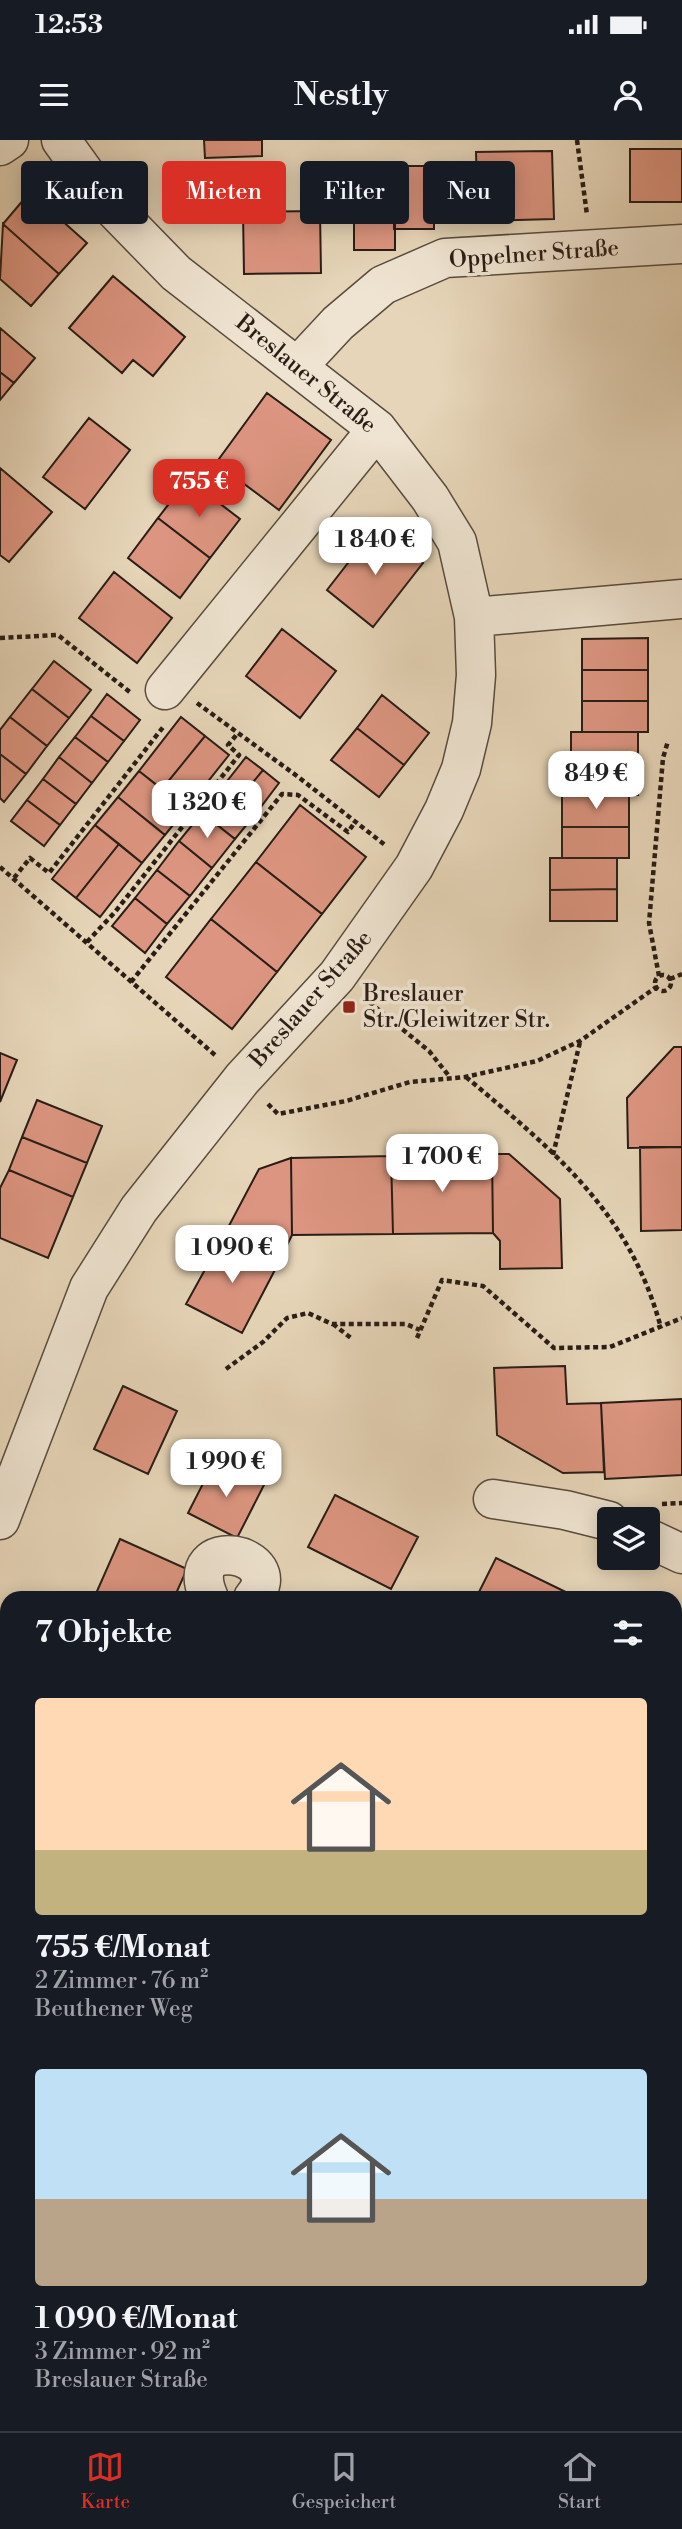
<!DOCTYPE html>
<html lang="de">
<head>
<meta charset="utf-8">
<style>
  :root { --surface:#171b24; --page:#242831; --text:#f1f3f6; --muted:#9ea1a6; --line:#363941; --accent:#d93025 }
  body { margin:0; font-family:"Libre Bodoni",serif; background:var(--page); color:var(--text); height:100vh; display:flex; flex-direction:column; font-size:26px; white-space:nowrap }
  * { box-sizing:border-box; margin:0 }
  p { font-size:23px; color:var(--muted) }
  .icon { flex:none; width:38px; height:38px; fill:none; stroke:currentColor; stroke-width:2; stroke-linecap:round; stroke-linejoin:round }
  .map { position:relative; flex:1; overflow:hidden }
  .sheet { position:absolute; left:0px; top:1451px; width:682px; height:842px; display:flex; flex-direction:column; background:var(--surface); border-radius:21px 21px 0 0; box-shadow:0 4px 18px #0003 }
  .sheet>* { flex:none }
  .top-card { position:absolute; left:21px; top:21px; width:640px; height:63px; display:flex; gap:14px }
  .fabs { position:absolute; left:597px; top:1367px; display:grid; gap:14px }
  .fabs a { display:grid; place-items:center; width:63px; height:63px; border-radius:7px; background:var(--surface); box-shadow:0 4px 18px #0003; font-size:35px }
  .price { position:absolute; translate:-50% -60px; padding:0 16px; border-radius:14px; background:#fff; color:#222; font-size:23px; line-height:46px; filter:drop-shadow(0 2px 4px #0008) }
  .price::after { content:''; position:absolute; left:50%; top:42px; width:21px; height:16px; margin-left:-10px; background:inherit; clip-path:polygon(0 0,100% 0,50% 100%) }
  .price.on { background:var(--accent); color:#fff }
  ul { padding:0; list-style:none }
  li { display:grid; align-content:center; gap:14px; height:371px; padding:0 35px }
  li span { display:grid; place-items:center; height:217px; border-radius:7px; color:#555 }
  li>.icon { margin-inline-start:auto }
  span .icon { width:126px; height:126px; fill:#fffc; stroke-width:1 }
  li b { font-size:30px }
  h2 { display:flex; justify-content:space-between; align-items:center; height:84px; padding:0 35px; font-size:30px }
  .tag { padding:0 24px; border-radius:7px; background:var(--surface); box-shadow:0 4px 18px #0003; font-size:24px; line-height:63px }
  .tag.on { background:var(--accent); color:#fff }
  .status { display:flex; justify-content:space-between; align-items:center; height:49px; padding:0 35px; background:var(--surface); direction:ltr }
  .status svg { height:19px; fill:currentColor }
  header { display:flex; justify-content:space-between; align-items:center; height:91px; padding:0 35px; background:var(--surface); font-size:32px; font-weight:800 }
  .dock { display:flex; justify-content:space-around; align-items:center; height:98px; border-top:2px solid var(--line); background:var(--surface); font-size:19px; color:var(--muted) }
  .dock a { display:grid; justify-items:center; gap:4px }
  .dock .on { color:var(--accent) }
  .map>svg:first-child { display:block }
</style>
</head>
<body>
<div class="status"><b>12:53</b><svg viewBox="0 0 49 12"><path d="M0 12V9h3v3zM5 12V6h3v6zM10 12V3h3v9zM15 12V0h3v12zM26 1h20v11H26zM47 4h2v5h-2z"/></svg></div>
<header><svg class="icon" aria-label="menu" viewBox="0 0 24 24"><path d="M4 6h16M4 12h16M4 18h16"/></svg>Nestly<svg class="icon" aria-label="person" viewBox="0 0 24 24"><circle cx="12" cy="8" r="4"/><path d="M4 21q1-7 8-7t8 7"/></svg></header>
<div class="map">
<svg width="682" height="2291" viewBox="0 0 682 2291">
  <rect width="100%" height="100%" fill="#e6d5b8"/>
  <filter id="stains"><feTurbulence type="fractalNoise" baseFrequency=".00286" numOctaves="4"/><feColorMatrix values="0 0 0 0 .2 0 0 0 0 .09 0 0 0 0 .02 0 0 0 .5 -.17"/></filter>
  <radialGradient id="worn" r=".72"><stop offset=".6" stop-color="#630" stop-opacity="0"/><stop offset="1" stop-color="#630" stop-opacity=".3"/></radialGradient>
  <path fill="#b6bd8e" stroke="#706d52" stroke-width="2" d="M682,1729v219l-6,-1v-204z
    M0,2196l7,1v89h385l-1,5h-391z"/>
  <path fill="#dc9580" stroke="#291d16" stroke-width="2" d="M204,0h58v16l-57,2z
    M630,9h52v53h-52z
    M552,11l2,68 -76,2 -2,-69z
    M394,26h40v63h-40z
    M354,47h41v63h-41z
    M30,52l57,51 -28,31 -56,-50z
    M320,71l1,62 -77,1 -1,-62z
    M3,84l56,50 -28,32 -31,-27z
    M113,136l72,61 -32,39 -20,-16 -11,13 -53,-45z
    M0,188l35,30 -21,25 -14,-11z
    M0,232l14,11 -14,17z
    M267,253l64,47 -52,70 -63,-47z
    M89,278l41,32 -45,59 -42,-32z
    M0,328l52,44 -43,50 -9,-7z
    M188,339l52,40 -30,39 -52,-40z
    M158,378l52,40 -30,40 -52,-40z
    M376,387l47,36 -50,64 -46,-37z
    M114,432l58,46 -35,45 -58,-45z
    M282,489l54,42 -36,47 -54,-42z
    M648,498v32h-66v-31z
    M54,521l37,29 -22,28 -37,-29z
    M582,530h66v31h-66z
    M32,549l37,29 -22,28 -37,-29z
    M107,554l33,26 -16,21 -33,-25z
    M382,555l47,38 -25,32 -47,-37z
    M582,561h66v31h-66z
    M91,576l33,25 -16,21 -33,-25z
    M10,577l37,29 -21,28 -26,-20v-24z
    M181,577l24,19 -43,53 -23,-18z
    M357,588l47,37 -25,32 -48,-37z
    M571,592h67v32h-67z
    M205,596l24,19 -43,54 -24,-20z
    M75,597l33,25 -16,21 -33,-26z
    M0,614l26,20 -22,28 -4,-4z
    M59,617l33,26 -16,21 -33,-25z
    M246,617l17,13 -23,28 -16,-13z
    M571,624h67v31h-67z
    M263,630l16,13 -22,29 -17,-14z
    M139,631l47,38 -21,26 -47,-38z
    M43,639l33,25 -16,21 -33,-25z
    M224,645l33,27 -22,27 -33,-26z
    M562,655h67v32h-67z
    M118,657l47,38 -23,28 -47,-38z
    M27,660l33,25 -16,21 -33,-25z
    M300,665l66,52 -44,57 -66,-52z
    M202,673l33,26 -23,29 -33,-27z
    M95,685l24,19 -43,54 -24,-19z
    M562,687h67v31h-67z
    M179,701l33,27 -22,28 -33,-26z
    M119,704l23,19 -42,54 -24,-19z
    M550,718h67v31l-67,1z
    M256,722l66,52 -45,58 -66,-53z
    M157,730l33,26 -23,28 -32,-26z
    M617,749v32h-67v-31z
    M135,758l32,26 -22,29 -33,-27z
    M211,779l66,53 -45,57 -66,-52z
    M674,907h8v100l-54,1 -1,-50z
    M0,913l17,7 -17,42z
    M37,960l65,26 -15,37 -65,-26z
    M22,997l65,26 -14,34 -64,-27z
    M640,1007h42v83l-41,1z
    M492,1014h17l51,45 2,69 -62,1v-28l-7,-8z
    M492,1014l1,79 -100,1 -2,-78z
    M391,1016l2,78 -101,1 -1,-77z
    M291,1018l1,77 -15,31 -54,-29 36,-68z
    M9,1030l64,27 -25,61 -48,-20v-50z
    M223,1097l54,29 -35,67 -56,-29z
    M565,1226l2,38 34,-1 3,69 -41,1 -66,-38 -3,-67z
    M123,1246l54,25 -29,63 -54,-25z
    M682,1259v76l-77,4 -4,-76z
    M215,1320l49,25 -27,53 -49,-25z
    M335,1355l83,42 -27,52 -83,-42z
    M120,1399l67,30 -13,29h-80z
    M496,1418l82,40h-102z
    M676,1490l6,3v75l-6,14z
    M7,1681v38l-7,-3v-19z
    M0,1788l7,3v16l-7,18z
    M7,2048v37l-7,-4v-18z
    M676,2074l6,3v33l-6,-3z
    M0,2081l7,4v48l-7,-4z
    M676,2222l6,3v62l-6,-3z"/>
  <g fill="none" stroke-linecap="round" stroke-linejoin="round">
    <defs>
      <path id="minor" d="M0,6l9,-6
        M298,226l40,-43 45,-38 62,-27 237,-14
        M474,477l208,-18
        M165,550l212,-261
        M493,1359l72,11 44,11
        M0,1380l89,-232 50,-79 103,-130 95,-103 77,-109 30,-57 17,-41 11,-46 4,-48 -2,-58 -17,-75 -27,-44 -53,-69 -201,-156 -74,-76 -41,-57
        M648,1398l34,16
        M209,1458c-30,-68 82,-45 44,0
        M0,1585l7,3
        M0,1881l7,-9
        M0,1911l7,7
        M0,2184l7,1
        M504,2286l17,5
        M406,2291l1,-5"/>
    </defs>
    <use href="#minor" stroke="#584b3e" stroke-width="41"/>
    <path stroke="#291d16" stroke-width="4.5" stroke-dasharray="5 3.5" stroke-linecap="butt" d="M577,0l10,75
      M0,498l58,-3 73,58
      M197,563l100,73 88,69
      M0,727l215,188
      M14,738l16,-20 19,15 115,-147
      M87,802l28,-30 124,-157 -11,-10 10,-12
      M655 843a8 8 0 1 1 16 0a8 8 0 1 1-16 0Z
      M659,836l-10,-53 14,-165 5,-17
      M670,839l12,-5
      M131,842l151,-188 16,1 50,37 7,-10
      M363,857l66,54 20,25
      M466,937c89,75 164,135 195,251
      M268,964l10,10 68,-13 64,-19 55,-5 72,-16 43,-20 75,-53
      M553,1015l27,-113
      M333,1184l18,14
      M417,1198l25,-58 41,6 71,62 56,-1 72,-29
      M226,1229l37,-27 24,-24 21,-5 24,11h74l14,6
      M662,1364l20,-1
      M676,1953l6,1
      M613,2286l14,5"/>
    <use href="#minor" stroke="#efe4d1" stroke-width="38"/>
  </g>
  <rect fill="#8f2418" stroke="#efe4d1" stroke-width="2.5" x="342" y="860" width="14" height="14" rx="3.5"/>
  <g text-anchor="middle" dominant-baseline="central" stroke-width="7" stroke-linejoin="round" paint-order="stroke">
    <g font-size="23" fill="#291d16" stroke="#efe4d1">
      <text transform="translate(534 114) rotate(-4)">Oppelner Straße</text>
      <text transform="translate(306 234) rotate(39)">Breslauer Straße</text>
      <text transform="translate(311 859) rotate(-49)">Breslauer Straße</text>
    </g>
    <g font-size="23" fill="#291d16" stroke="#efe4d1" text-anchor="start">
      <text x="363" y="854">Breslauer<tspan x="363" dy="26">Str./Gleiwitzer Str.</tspan></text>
    </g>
  </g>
  <rect width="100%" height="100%" filter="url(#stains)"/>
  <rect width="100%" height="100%" fill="url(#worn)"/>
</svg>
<div class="fabs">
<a><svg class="icon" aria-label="layers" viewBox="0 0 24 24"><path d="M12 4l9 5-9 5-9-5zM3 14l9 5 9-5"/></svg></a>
</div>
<b class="price on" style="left:199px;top:379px">755 €</b>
<b class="price" style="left:375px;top:437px">1 840 €</b>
<b class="price" style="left:596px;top:671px">849 €</b>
<b class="price" style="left:207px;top:700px">1 320 €</b>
<b class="price" style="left:442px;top:1054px">1 700 €</b>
<b class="price" style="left:232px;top:1145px">1 090 €</b>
<b class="price" style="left:226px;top:1359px">1 990 €</b>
<div class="top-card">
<a class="tag">Kaufen</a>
<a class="tag on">Mieten</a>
<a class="tag">Filter</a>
<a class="tag">Neu</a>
</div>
<section class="sheet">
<h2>7 Objekte<svg class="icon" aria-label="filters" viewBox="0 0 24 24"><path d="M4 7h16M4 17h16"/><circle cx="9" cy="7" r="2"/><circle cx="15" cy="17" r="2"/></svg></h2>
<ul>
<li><span style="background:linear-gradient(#ffd9b3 70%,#c2b280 0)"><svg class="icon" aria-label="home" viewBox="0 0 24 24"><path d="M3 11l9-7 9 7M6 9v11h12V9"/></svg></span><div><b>755 €/Monat</b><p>2 Zimmer · 76 m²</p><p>Beuthener Weg</p></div></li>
<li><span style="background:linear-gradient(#bfe0f5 60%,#b9a48a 0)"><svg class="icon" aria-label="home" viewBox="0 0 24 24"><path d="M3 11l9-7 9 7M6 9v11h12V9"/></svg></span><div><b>1 090 €/Monat</b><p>3 Zimmer · 92 m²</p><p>Breslauer Straße</p></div></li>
</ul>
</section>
</div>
<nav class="dock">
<a class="on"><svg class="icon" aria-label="map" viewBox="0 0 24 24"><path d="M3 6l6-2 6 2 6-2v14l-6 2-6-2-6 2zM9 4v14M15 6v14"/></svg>Karte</a>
<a><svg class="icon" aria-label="saved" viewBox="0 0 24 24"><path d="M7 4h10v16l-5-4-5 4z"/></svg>Gespeichert</a>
<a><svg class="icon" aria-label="home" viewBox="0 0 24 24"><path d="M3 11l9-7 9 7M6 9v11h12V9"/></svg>Start</a>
</nav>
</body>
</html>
